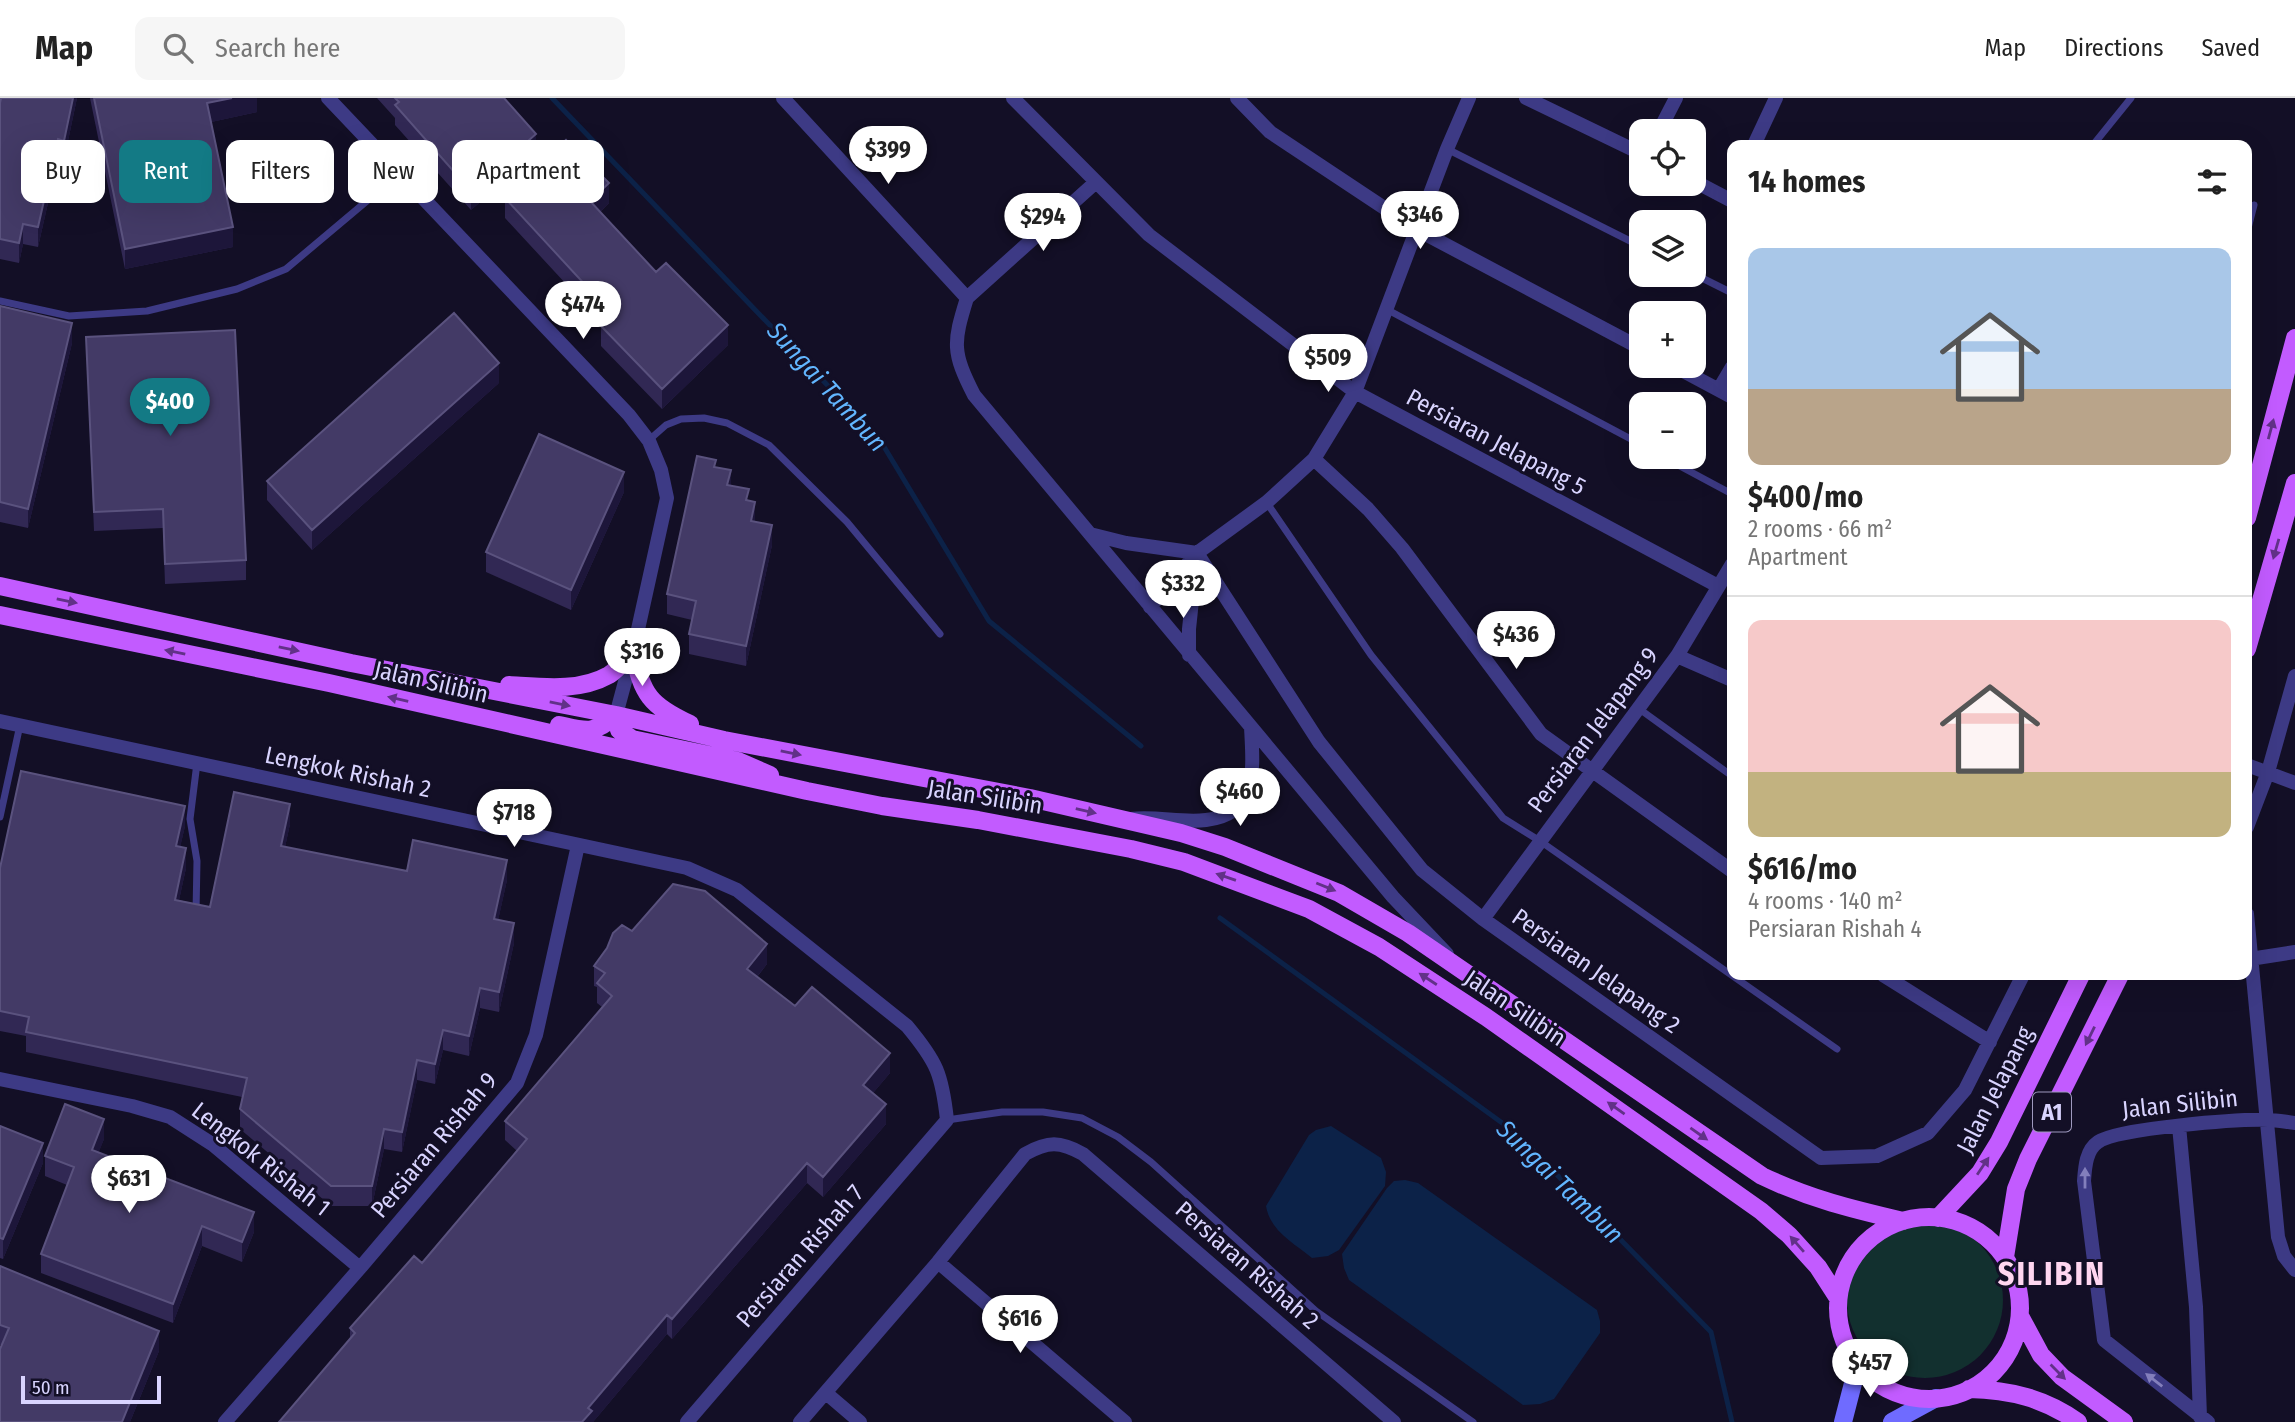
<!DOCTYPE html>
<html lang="en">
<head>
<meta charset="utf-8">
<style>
  :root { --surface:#fff; --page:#f6f6f6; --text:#222; --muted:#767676; --line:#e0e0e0; --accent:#137a85 }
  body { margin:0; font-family:"Fira Sans Condensed",sans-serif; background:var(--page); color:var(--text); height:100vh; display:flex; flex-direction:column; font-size:26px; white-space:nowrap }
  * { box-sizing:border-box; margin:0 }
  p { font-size:23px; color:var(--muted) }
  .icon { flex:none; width:38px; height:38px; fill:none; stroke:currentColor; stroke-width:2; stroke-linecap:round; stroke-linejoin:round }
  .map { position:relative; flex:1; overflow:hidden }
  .drawer { position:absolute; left:1727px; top:42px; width:525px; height:840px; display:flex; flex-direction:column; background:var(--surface); border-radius:14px; box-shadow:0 7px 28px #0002 }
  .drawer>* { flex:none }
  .banner { position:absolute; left:21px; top:42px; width:665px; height:63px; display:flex; gap:14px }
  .tools { position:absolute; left:1629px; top:21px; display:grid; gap:14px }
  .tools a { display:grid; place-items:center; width:77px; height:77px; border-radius:14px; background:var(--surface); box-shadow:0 7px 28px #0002; font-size:35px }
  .scale { position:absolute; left:21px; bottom:18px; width:140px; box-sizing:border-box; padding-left:7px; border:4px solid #d9d4ff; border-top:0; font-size:19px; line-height:24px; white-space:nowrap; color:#d9d4ff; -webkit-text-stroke:5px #130f26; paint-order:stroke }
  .price { position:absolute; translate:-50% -60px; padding:0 16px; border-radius:24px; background:#fff; color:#222; font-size:23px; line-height:46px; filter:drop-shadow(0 2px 4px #0008) }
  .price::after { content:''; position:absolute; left:50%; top:42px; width:21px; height:16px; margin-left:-10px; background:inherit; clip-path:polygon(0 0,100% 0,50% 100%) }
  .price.on { background:var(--accent); color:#fff }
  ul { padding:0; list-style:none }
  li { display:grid; align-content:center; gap:14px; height:371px; padding:0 21px }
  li+li { border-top:2px solid var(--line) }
  li span { display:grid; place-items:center; height:217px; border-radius:14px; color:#555 }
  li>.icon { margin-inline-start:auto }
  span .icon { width:126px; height:126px; fill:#fffc; stroke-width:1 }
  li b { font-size:30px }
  h2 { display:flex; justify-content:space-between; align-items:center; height:84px; padding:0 21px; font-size:30px }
  .tag { padding:0 24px; border-radius:14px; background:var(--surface); box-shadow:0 7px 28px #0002; font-size:24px; line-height:63px }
  .tag.on { background:var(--accent); color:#fff }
  header { display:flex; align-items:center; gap:42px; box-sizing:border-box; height:98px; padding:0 35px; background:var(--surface); border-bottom:2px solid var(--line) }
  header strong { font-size:33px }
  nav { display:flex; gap:38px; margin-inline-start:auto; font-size:24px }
  .search { width:490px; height:63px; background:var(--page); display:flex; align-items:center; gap:18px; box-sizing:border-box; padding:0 24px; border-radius:14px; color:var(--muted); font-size:26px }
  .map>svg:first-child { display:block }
</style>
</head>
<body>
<header>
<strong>Map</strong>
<div class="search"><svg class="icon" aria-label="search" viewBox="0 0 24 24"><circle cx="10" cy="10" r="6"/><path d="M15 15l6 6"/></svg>Search here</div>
<nav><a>Map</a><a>Directions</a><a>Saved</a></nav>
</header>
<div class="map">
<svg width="2295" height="1324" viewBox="0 0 2295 1324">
  <rect width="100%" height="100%" fill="#130f26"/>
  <path fill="#12302f" d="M1847 1202a78 78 0 1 1 156 0a78 78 0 1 1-156 0Z"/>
  <path fill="#0c2248" d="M1331,1028l50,32 5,14 -1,14 -46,64 -11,6 -16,2c-18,-15 -42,-27 -46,-52l43,-71 7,-5z
    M1405,1082l13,3 179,127 3,11v12l-46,66 -14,5 -17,1 -174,-125 -5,-12 -2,-14 45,-66 7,-7z"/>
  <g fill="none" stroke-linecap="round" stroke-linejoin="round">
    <path stroke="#0c2248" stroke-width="5" d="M552,0l328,342 109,181 152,125
      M1220,820l296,215 195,199 21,90"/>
    <path stroke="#3d3a85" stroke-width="7" d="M2093,47l38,-47
      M1447,51l195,98
      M2247,134l7,-27
      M1694,176l38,19
      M0,203l69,15 78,-5 90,-22 49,-20 113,-95
      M1386,211l256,136
      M649,342l17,-15 15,-6 23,-1 23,5 42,22 78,77 93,112
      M1663,359l69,37
      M1267,405l104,152 132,163 37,23 297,208
      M1638,610l94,68
      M0,719l20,-92
      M196,814l1,-51 -7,-42 7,-56
      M947,1022l55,-8h41l39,6 36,19 33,25 165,149 157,111"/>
    <path stroke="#3d3a85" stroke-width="14" d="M328,0l301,317 20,26 12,29 6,28 -34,154 -17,63
      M783,0l184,200
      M1013,0l136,137 206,157 363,194
      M1237,0l33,34 146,97 226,120
      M1526,0l116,56
      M1659,33l17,-33
      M1754,47l22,-47
      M1694,83l38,20
      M967,200c-14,45 -15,54 7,97l419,502 54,57
      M967,200l129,-116
      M1674,268l58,31
      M1719,291l13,-22
      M1314,361l54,50 34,39 139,186 191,137
      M1090,436l36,9 71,10
      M1197,455l122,189 103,128 61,49 338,239 56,-2 51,-23 37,-43 58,-115
      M1150,509l47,-54 70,-51 47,-43 41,-67 92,-243 22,-51
      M1189,557v-26l8,-76
      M1677,558l55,24
      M0,623l687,147 50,22 170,136c30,36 35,48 40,94l-260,302
      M2247,667l48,18
      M1131,721c25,-3 51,4 75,1 53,-6 47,-52 45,-93
      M2247,729l21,-55 27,-96
      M2247,816l31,323 6,19 11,14
      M1483,821l194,-263 55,-92
      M2250,861l45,-7
      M1883,877l107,67
      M0,981l132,27 38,11 42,27 148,124
      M2179,1028l17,181 4,110
      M938,1164l187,160
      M826,1295l34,29
      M225,1324l135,-154 157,-185 19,-48 42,-190
      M800,1324l138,-160 87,-108c23,-13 35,-13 58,0l311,268
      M2208,1324l-104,-82 -20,-159c1,-14 2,-31 14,-39 20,-14 142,-23 170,-22 9,0 18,2 27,3"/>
    <path stroke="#6f6bff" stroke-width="18" d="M1843,1324l15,-58
      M1892,1324l44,-24"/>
    <path stroke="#c25bff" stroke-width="18" d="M2247,420l48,-180
      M0,488l351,77 265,52 108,25 306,58 151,35 44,14 114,46 69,40 354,243c48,23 90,33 141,45
      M0,517l329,68 478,108 75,15 96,14 153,29 53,13 125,47 70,38 107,70 275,194 28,24 29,32 20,31
      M2247,551l48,-166
      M633,554c10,43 16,53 57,72
      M509,587c33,2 70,7 100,-10 9,-6 17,-16 24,-23
      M616,617l3,15 13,9 106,22 32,14
      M559,627c27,6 35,10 57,-10
      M1838 1210a91 91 0 1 1 182 0a91 91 0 1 1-182 0Z
      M1938,1120l42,-45 19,-31 82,-167
      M2005,1159l11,-68 12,-30 92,-184
      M2020,1218l21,39 21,22 62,45
      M1969,1291c41,1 75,9 109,33"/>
  </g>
  <path fill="#312854" d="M0,0h77l-13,62 -6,-1 -20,88 -15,-3 -4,19 -19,-4z
    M90,0h167v14l-46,10 22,125 -108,22z
    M377,0h127l32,56 -65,56 -76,-85v-7z
    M505,100l104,5 -9,9 56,60 72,73 -66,64 -61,-63v-20l2,-2 -98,-106z
    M0,208l72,37 -44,185 -28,-6z
    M86,239l160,223v20l-81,4 -2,-56 -69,3z
    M499,285l-187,167 -45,-50v-19z
    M716,369l15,18 18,16 6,21 17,23 -26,121 -57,-12v-20l3,-14 -25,-6v-20z
    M624,394l-53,118 -85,-38v-20z
    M290,726l-5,23 122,24 100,9 -9,40 16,23 -15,69 -19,-4 -11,48 -26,-6 -8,34 -18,-4 -15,72 -18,-3 -12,57h-41l-91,-77v-20l2,-12 -216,-45v-16l-26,-5v-163l185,-42 -5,21 6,21 -7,32 31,7z
    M632,833l135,33 -10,13 38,29 95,67 -17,20 13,31 -63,73 -16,-14 -135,156 -5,-5 -74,88h-314l71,-83v-11l72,-65 95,-112 -12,-11v-19l97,-114 -5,-4v-16l-3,-1v-20z
    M0,1028l43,37 -40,96 -3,-1z
    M104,1041l-6,14 156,79 -12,30 -40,-16 -29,77 -132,-50v-19l26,-69 -22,-9v-20z
    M0,1168l159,85 -29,71h-130l2,-77h-2z"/>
  <path fill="#1d163a" d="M73,0h4l-13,62v-19z
    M232,0h25v14l-50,11v-20z
    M536,36v20l-65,56v-19z
    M58,41v20l-20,88v-20z
    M609,85v20l-19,18v-20z
    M23,126v20l-4,19v-20z
    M233,129v20l-108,22v-20z
    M72,225v20l-44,185v-19z
    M728,227v20l-66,64v-20z
    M499,265v20l-187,167v-20z
    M731,372v20l-4,-5z
    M624,374v20l-53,118v-20z
    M755,404v20l-4,-1z
    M772,427v20l-26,121v-20z
    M290,706v20l-9,42v-20z
    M185,708v20l-9,40v-20z
    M186,750v20l-11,51v-19z
    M507,762v20l-13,59v-20z
    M514,825v20l-15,69v-20z
    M767,846v20l-20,25v-20z
    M480,890v20l-11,48v-20z
    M443,932v20l-8,34v-20z
    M890,955v20l-27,32v-20z
    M417,962v20l-15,72v-20z
    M886,1006v20l-63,73v-20z
    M104,1021v20l-12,31v-20z
    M384,1031v20l-12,57v-20z
    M43,1045v20l-40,96v-20z
    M807,1065v20l-135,156v-20z
    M254,1114v20l-12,30v-20z
    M202,1128v20l-29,77v-19z
    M667,1217v19l-74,88h-11l6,-14z
    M159,1233v20l-29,71h-8z"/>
  <path fill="#433a66" stroke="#5a527e" stroke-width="2" d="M1,0h72l-9,43 -6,-2 -20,88 -15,-3 -4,19 -19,-4v-136z
    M94,0h138l-25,5 26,124 -108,22z
    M395,0h109l32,36 -65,57 -76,-86 4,-3z
    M566,42l43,43 -19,18 66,71 10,-9 62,62 -66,64 -61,-63 12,-11 -108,-117z
    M0,208l72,17 -44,186 -28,-7z
    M454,215l45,50 -187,167 -45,-49z
    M235,232l11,230 -81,4 -2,-55 -69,3 -8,-175z
    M539,336l85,38 -53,118 -85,-38z
    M697,358l19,4 -2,7 17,3 -4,15 22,4 -3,11 9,2 -4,19 21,4 -26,121 -57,-12 7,-33 -29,-7z
    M21,673l164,35 -9,40 10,2 -11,52 35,7 24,-115 56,12 -9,42 126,25 6,-31 94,20 -13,59 20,4 -15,69 -19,-4 -11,48 -26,-6 -8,34 -18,-4 -15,72 -18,-3 -12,57h-41l-91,-77 7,-31 -221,-46 3,-15 -29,-6v-143z
    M673,786l32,7 62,53 -20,25 48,37 17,-19 78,66 -27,32 23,19 -63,73 -16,-14 -135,156 -5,-4 -79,93 4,3 -10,11h-303l76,-89 -5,-5 64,-72 8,7 105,-124 -22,-18 107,-125 -15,-13 8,-10 -11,-7 13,-18 6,-15 9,-8 10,6z
    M65,1006l39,15 -12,31 162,62 -12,30 -40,-16 -29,78 -132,-50 33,-87 -29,-11z
    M0,1028l43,17 -40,96 -3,-1z
    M0,1168l159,65 -37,91h-122v-73l9,-21 -9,-3z"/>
  <defs><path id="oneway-solid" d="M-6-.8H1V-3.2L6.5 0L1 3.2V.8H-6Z" transform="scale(1.75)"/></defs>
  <g fill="#623188">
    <use href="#oneway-solid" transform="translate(2271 331) rotate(-75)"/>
    <use href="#oneway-solid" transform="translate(2276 451) rotate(106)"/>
    <use href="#oneway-solid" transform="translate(67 503) rotate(12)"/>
    <use href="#oneway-solid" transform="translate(289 551) rotate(12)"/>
    <use href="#oneway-solid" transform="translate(175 554) rotate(-168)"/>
    <use href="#oneway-solid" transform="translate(398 601) rotate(-167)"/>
    <use href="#oneway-solid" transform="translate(560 606) rotate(11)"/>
    <use href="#oneway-solid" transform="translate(791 655) rotate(11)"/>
    <use href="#oneway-solid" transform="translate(1086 713) rotate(13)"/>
    <use href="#oneway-solid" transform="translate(1226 779) rotate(-161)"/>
    <use href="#oneway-solid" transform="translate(1326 789) rotate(22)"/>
    <use href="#oneway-solid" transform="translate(1428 881) rotate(-147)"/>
    <use href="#oneway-solid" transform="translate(2090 938) rotate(116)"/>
    <use href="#oneway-solid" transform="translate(1616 1010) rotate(-145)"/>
    <use href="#oneway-solid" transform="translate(1699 1036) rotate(35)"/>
    <use href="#oneway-solid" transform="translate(1983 1068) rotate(-56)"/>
    <use href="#oneway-solid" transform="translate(1797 1146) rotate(-131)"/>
    <use href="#oneway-solid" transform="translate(2058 1274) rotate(45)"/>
  </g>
  <g fill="#837fbc">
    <use href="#oneway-solid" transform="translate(2085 1080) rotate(-90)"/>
    <use href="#oneway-solid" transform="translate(2154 1282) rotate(-142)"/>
  </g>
  <g text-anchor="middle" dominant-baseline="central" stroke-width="6" stroke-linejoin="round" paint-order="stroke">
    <rect fill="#130f26" stroke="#9e99be" stroke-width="2" x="2033" y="994.5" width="38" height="39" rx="5"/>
    <g font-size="23" font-weight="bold" fill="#d9d4ff">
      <text x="2052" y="1014">A1</text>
    </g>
    <g font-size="24" fill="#d9d4ff" stroke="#130f26">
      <text transform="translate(1496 344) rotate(28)">Persiaran Jelapang 5</text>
      <text transform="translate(431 584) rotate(13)">Jalan Silibin</text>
      <text transform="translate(1593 632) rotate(-53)">Persiaran Jelapang 9</text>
      <text transform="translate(348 674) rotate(12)">Lengkok Rishah 2</text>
      <text transform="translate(985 699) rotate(9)">Jalan Silibin</text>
      <text transform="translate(1596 873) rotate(35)">Persiaran Jelapang 2</text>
      <text transform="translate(1515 910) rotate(34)">Jalan Silibin</text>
      <text transform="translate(1995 992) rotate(-63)">Jalan Jelapang</text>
      <text transform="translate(2180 1006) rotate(-6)">Jalan Silibin</text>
      <text transform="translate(434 1047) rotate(-50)">Persiaran Rishah 9</text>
      <text transform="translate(261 1061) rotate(38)">Lengkok Rishah 1</text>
      <text transform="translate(800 1158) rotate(-49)">Persiaran Rishah 7</text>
      <text transform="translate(1247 1167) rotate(41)">Persiaran Rishah 2</text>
    </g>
    <g font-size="26" font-style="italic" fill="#62b6ff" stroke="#130f26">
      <text transform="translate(827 289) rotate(48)">Sungai Tambun</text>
      <text transform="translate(1560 1084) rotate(44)">Sungai Tambun</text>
    </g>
    <g font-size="32" font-weight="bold" letter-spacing="2" fill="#ffd6f0" stroke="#130f26">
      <text x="2052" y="1176">SILIBIN</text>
    </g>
  </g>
</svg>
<div class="tools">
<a><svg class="icon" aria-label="locate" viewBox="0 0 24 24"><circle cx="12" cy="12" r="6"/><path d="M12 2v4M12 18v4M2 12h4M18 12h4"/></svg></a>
<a><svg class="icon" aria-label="layers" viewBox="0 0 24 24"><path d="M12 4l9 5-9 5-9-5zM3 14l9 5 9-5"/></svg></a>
<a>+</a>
<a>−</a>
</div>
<div class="scale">50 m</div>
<b class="price" style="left:888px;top:88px">$399</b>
<b class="price" style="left:1420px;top:153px">$346</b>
<b class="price" style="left:1043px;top:155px">$294</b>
<b class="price" style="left:583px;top:243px">$474</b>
<b class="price" style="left:1328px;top:296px">$509</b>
<b class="price on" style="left:170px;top:340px">$400</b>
<b class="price" style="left:1183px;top:522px">$332</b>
<b class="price" style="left:1516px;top:573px">$436</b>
<b class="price" style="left:642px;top:590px">$316</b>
<b class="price" style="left:1240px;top:730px">$460</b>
<b class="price" style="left:514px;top:751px">$718</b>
<b class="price" style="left:129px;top:1117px">$631</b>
<b class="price" style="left:1020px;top:1257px">$616</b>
<b class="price" style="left:1870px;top:1301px">$457</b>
<div class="banner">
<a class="tag">Buy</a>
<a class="tag on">Rent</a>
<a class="tag">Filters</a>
<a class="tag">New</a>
<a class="tag">Apartment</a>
</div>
<section class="drawer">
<h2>14 homes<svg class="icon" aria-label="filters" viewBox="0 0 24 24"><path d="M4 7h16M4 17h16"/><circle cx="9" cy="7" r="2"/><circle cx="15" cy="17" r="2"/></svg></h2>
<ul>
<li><span style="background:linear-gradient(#a9c7e8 65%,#b9a48a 0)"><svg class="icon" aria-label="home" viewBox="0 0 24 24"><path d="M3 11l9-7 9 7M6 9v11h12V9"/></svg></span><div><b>$400/mo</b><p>2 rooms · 66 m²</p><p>Apartment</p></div></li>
<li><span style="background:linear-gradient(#f6c9c9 70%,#c2b280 0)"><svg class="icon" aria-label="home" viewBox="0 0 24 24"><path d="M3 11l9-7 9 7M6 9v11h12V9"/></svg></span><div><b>$616/mo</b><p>4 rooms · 140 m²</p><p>Persiaran Rishah 4</p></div></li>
</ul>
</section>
</div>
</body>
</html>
